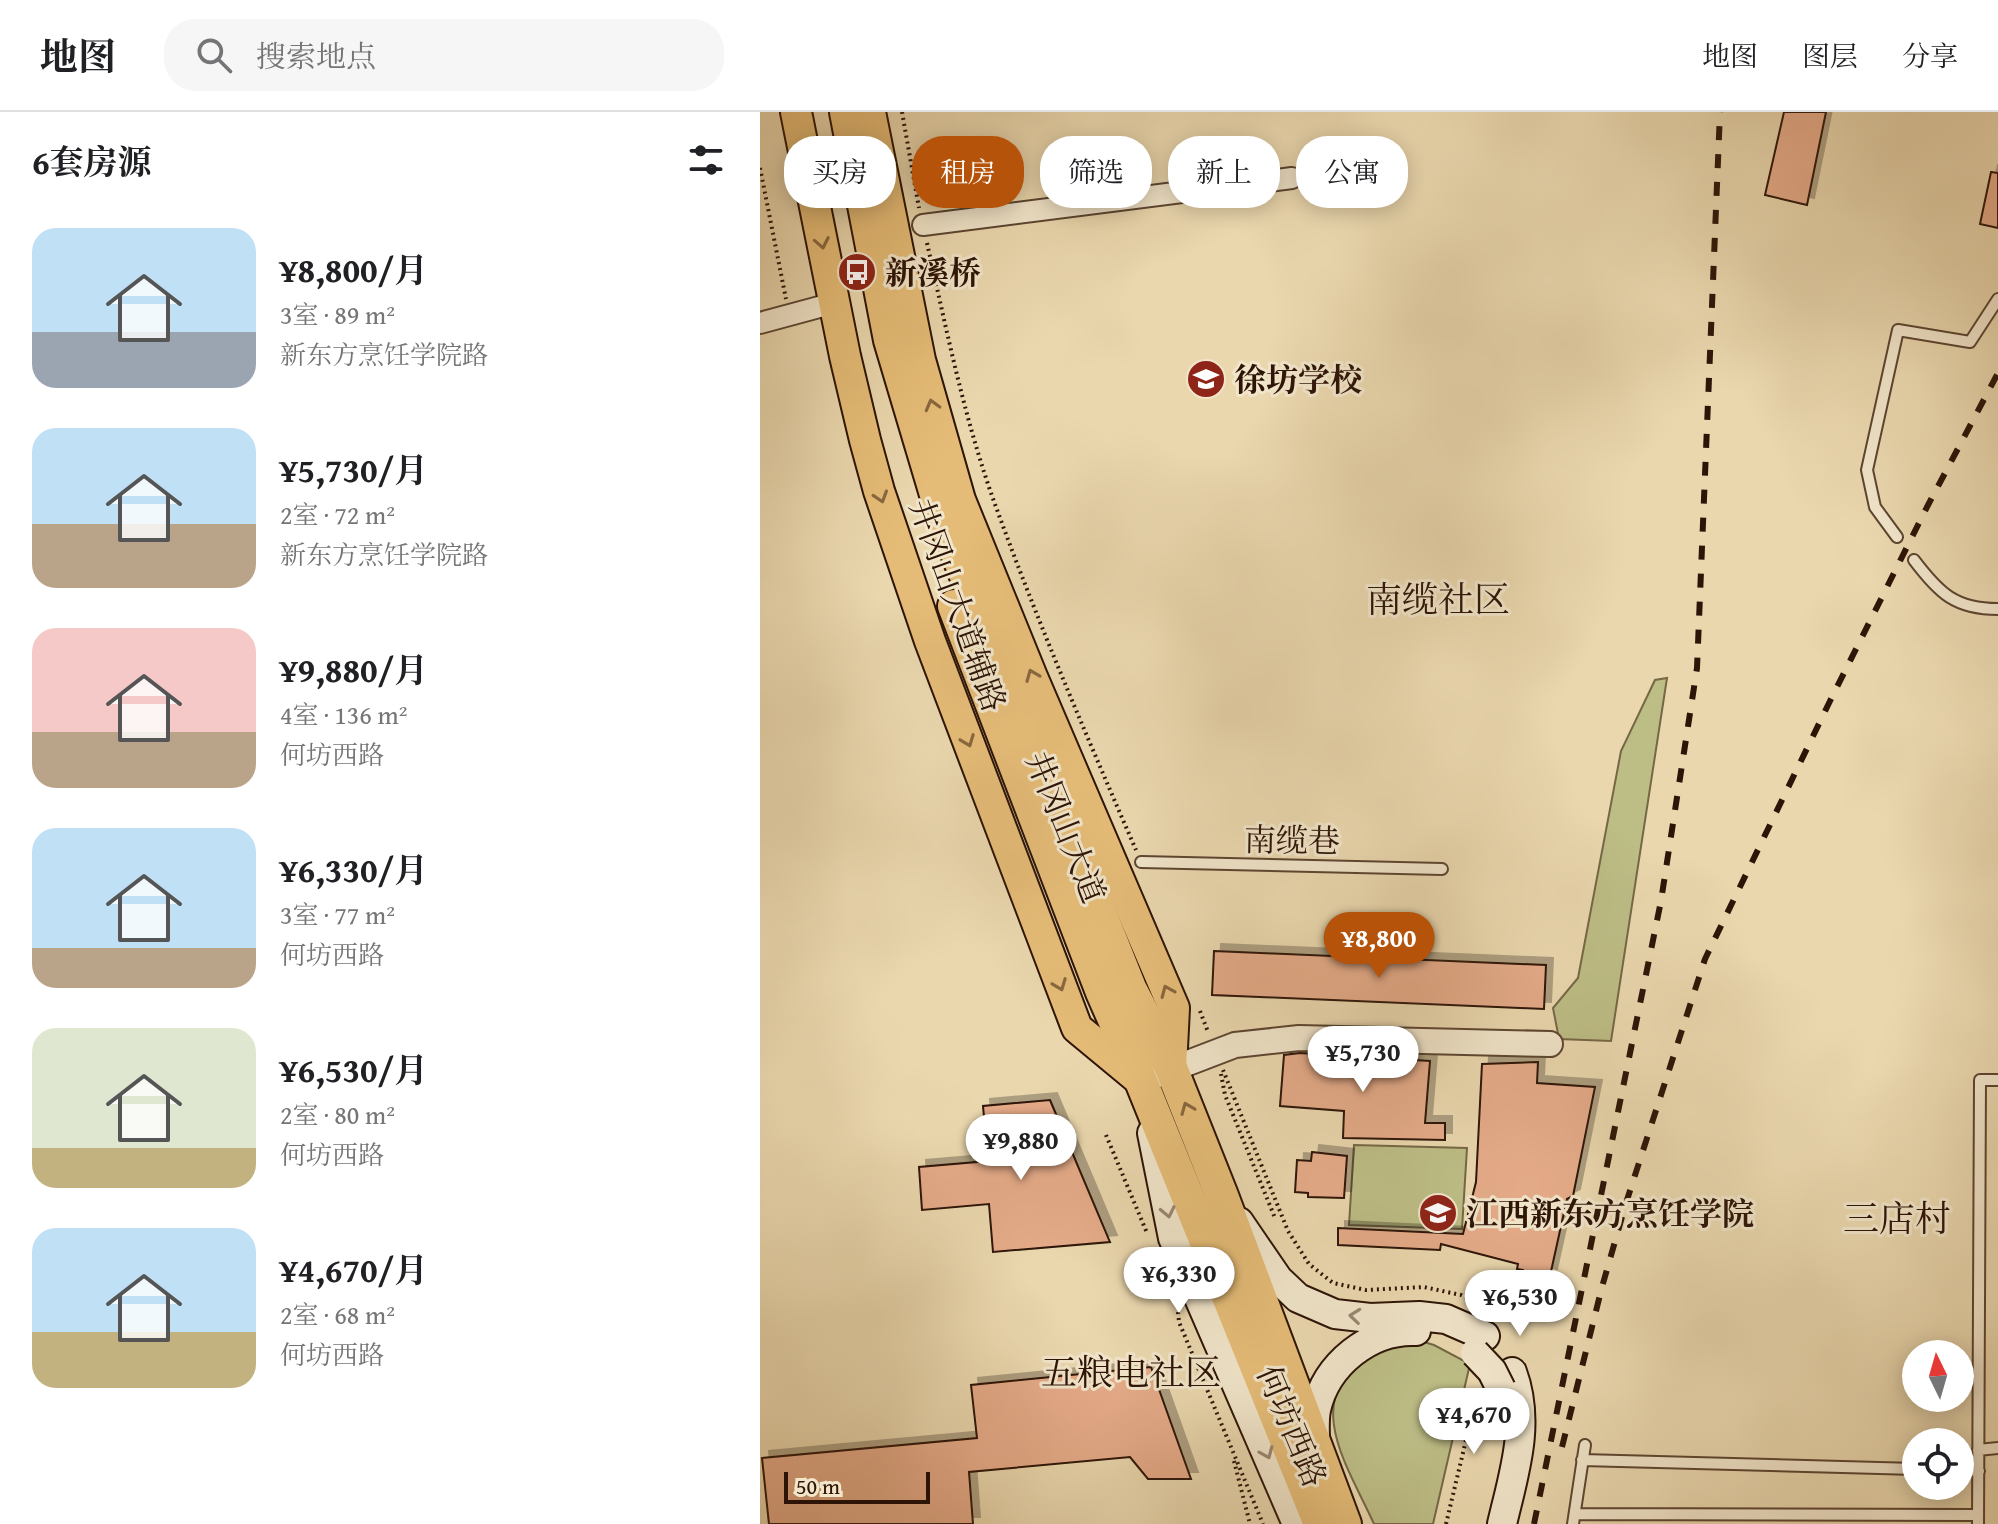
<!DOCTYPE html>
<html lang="zh">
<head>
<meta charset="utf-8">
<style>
  :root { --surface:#fff; --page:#f6f6f6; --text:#202124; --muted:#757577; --line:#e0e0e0; --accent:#b45309 }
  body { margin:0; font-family:"Gentium Book Plus","Noto Serif SC",serif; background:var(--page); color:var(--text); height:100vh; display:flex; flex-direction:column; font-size:30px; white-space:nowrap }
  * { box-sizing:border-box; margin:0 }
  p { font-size:26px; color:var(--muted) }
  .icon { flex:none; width:44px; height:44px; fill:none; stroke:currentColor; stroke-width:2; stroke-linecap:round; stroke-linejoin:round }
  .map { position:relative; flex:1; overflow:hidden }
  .drawer { display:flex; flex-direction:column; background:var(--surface); width:760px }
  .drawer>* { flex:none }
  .banner { position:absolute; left:24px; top:24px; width:760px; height:72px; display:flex; gap:16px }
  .needle { width:52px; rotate:355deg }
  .tools { position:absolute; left:1142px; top:1228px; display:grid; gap:16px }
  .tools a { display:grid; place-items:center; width:72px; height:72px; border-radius:50%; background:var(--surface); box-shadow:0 4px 20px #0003; font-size:40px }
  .scale { position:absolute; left:24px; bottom:20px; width:146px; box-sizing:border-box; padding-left:8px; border:4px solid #2d1407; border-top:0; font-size:22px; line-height:28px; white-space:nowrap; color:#2d1407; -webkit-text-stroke:6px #f1e5ca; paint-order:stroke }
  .price { position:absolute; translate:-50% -68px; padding:0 18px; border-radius:28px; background:#fff; color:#222; font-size:26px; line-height:52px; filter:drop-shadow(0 2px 4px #0008) }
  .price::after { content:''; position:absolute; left:50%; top:48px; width:24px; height:18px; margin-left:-12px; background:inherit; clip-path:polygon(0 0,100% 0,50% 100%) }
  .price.current { background:var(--accent); color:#fff }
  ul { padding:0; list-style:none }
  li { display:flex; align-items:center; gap:24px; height:200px; padding:0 32px }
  li span { display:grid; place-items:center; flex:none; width:224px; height:160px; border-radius:24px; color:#555 }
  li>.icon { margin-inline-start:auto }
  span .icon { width:96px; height:96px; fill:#fffc; stroke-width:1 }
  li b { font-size:34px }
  h2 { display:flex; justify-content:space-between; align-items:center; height:96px; padding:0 32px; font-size:34px }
  .chip { padding:0 28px; border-radius:32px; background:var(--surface); box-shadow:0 4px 20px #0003; font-size:28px; line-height:72px }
  .chip.current { background:var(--accent); color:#fff }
  header { display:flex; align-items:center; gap:48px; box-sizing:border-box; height:112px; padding:0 40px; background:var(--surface); border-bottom:2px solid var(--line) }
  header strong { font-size:38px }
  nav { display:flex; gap:44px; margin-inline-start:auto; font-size:28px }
  .search { width:560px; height:72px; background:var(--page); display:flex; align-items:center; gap:20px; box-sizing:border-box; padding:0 28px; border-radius:32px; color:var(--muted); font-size:30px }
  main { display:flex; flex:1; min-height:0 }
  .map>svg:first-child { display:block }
</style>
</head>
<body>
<header>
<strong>地图</strong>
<div class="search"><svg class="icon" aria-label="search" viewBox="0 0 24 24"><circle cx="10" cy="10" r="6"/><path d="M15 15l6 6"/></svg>搜索地点</div>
<nav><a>地图</a><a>图层</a><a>分享</a></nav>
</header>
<main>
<section class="drawer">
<h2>6套房源<svg class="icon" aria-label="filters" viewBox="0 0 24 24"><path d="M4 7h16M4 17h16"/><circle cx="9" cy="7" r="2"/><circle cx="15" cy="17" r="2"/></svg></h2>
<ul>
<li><span style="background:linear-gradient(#bfe0f5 65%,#9aa5b1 0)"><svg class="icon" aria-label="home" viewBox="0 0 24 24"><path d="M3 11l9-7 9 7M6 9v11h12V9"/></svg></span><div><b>¥8,800/月</b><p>3室 · 89 m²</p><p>新东方烹饪学院路</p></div></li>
<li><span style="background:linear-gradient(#bfe0f5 60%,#b9a48a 0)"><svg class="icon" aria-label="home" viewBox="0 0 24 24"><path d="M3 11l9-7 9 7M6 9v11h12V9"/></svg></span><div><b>¥5,730/月</b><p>2室 · 72 m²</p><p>新东方烹饪学院路</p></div></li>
<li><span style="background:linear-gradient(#f6c9c9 65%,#b9a48a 0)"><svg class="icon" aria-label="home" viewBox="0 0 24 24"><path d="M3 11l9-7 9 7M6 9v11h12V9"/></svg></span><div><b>¥9,880/月</b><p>4室 · 136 m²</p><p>何坊西路</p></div></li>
<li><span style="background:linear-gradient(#bfe0f5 75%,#b9a48a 0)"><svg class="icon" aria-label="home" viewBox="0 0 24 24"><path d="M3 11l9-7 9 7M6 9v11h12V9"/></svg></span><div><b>¥6,330/月</b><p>3室 · 77 m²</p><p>何坊西路</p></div></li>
<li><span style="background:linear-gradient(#dfe7d0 75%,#c2b280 0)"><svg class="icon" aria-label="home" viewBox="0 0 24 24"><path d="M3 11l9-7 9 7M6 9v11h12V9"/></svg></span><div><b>¥6,530/月</b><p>2室 · 80 m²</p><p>何坊西路</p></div></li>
<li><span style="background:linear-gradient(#bfe0f5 65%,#c2b280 0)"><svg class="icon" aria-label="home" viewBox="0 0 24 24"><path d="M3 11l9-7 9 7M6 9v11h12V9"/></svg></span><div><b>¥4,670/月</b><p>2室 · 68 m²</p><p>何坊西路</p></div></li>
</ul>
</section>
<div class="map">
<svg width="1238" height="1412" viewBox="0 0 1238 1412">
  <defs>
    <filter id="shadow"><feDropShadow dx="7" dy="-7" stdDeviation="0" flood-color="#0004"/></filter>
  </defs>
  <rect width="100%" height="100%" fill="#ead7ae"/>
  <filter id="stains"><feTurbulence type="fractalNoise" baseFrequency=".0025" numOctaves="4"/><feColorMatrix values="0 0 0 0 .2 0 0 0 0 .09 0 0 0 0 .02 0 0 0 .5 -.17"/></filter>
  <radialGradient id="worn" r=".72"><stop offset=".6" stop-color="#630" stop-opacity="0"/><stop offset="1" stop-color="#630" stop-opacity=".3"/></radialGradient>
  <path fill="#bdbd86" stroke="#756846" stroke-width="2" d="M907,566l-56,363 -52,-2 -6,-31 25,-30 43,-227 34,-71z
    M594,1033l113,3 -5,81 -113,-4z
    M657,1228l17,5 36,19 -37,160h-59c-24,-54 -73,-121 -10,-167 13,-9 37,-12 53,-17z"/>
  <path fill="#e5ab89" stroke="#2d1407" stroke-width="2" filter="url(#shadow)" d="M1024,0h42l-19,93 -42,-10z
    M1231,60l7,1v55l-18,-4z
    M454,839l332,14 -2,44 -332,-14z
    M540,941l130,8 -5,62h20v17l-102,-2 1,-27 -64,-5 4,-51z
    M778,950l-1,21 58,4 -22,109 -6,3 -17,77 -7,-2 -8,39 -19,-4 7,-39 -6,-1 1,-5 -77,-20 -1,6 -102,-5v-17l125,6 13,-52 6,-118z
    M290,988l60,142 -117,10 -4,-48 -67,6 -3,-43 69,-6 -5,-55z
    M552,1040l35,4 -3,42 -36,-1v-4l-13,-1 2,-32 14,1z
    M391,1255l40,112h-43l-18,-22 -161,15 4,52h-204l-7,-66 215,-20 -6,-53z"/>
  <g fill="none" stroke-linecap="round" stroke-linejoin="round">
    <defs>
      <path id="service" d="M1137,425l-22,-30 -8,-37 31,-140 72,12 28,-43
        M1154,448c25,33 41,49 84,49
        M381,750l301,7
        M1218,1338l20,-2
        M822,1348l334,9
        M1200,1358l19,1
        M815,1402l403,1
        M813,1412l12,-79
        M1218,1412l2,-444h18"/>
      <path id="minor" d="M163,113l369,-47
        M0,211l74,-20"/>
      <path id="tertiary" d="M381,969l94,-36 64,-7 251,6"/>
      <path id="secondary" d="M392,1021l21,105 124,286
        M479,1110l39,57 20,19 37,16 35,4 49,-2 27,3 39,17
        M555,1330c0,-10 -1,-22 1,-32 10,-46 54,-81 100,-79
        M742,1412c12,-51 29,-101 10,-152"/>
      <path id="primary" d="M36,0l49,244 20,84 14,51 51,150 147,387 64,53
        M110,0l50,248 40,140 72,177 142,331 -3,60"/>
      <path id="trunk" d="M86,0l44,228 53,178 187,470 41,80 51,128 123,328
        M194,494l148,386 39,89 179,443"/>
    </defs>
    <use href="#service" stroke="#5c4531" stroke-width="14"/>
    <use href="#minor" stroke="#5c4531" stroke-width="24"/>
    <use href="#tertiary" stroke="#5c4531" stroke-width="28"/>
    <use href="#secondary" stroke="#2d1407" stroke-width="32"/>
    <use href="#primary" stroke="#2d1407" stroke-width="34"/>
    <use href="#trunk" stroke="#2d1407" stroke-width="36"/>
    <path stroke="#2d1407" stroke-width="4" stroke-dasharray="2 4" stroke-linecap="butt" d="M142,0l17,96
      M0,56l26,131
      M167,131c20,89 38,179 69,264 42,116 91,230 140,343
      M440,899l8,21
      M463,958l65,161 21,33 24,19 33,7 58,-3 37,8 27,14 1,4
      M461,962l4,21 50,123
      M346,1023l41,98
      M418,1200l1,10 84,202
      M474,1349l16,63
      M686,1412l31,-130"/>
    <use href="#service" stroke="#f1e5ca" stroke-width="10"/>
    <use href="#minor" stroke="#f1e5ca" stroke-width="20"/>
    <use href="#tertiary" stroke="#f1e5ca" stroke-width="24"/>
    <use href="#secondary" stroke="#f1e5ca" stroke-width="28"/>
    <use href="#primary" stroke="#e5bc77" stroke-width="30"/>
    <use href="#trunk" stroke="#e5bc77" stroke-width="32"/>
    <path stroke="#2d1407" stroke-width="6" stroke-dasharray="14 14" stroke-linecap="butt" d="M802,1335l40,-160 24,-84 79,-244 125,-258 97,-194 71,-134
      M774,1412l127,-623 36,-233 23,-556"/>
    <defs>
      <path id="secondary-bridge" d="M715,1241l17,18 9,18"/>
    </defs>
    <use href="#secondary-bridge" stroke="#2d1407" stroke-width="32" stroke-linecap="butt"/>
    <use href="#secondary-bridge" stroke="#f1e5ca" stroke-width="28"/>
  </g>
  <defs><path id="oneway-chevron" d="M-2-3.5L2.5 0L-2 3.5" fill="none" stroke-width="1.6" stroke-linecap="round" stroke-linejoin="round" transform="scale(2)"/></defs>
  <g stroke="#89683f">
    <use href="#oneway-chevron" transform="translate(62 131) rotate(79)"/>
    <use href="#oneway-chevron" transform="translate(172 293) rotate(-105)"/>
    <use href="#oneway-chevron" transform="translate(121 385) rotate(72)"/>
    <use href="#oneway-chevron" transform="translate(272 563) rotate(-112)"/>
    <use href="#oneway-chevron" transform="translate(208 629) rotate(69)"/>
    <use href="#oneway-chevron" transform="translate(300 873) rotate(69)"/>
    <use href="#oneway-chevron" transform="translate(407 879) rotate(-113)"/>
    <use href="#oneway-chevron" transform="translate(427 996) rotate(-112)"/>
  </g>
  <g stroke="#998772">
    <use href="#oneway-chevron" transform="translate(408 1100) rotate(78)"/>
    <use href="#oneway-chevron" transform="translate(595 1204) rotate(-174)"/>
    <use href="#oneway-chevron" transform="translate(507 1341) rotate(67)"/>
  </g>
  <defs>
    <symbol id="bus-disc" viewBox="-11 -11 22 22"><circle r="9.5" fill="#8f2418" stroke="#f1e5ca"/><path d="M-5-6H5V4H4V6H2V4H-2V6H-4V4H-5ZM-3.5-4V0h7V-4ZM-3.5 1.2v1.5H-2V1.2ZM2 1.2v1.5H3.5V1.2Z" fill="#fff"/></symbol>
    <symbol id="school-disc" viewBox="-11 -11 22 22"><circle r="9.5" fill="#8f2418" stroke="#f1e5ca"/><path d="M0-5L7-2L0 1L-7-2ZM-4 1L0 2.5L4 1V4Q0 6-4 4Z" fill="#fff"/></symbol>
    <symbol id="university-disc" viewBox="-11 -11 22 22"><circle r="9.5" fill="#8f2418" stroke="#f1e5ca"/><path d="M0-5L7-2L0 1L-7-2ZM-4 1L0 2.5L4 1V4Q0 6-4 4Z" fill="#fff"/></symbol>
  </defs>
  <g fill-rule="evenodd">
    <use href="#bus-disc" x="75" y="138" width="44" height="44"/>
    <use href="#school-disc" x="424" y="245" width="44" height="44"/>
    <use href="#university-disc" x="656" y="1079" width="44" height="44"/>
  </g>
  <g text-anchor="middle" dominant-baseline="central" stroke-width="6" stroke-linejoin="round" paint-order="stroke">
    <g font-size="32" font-weight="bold" fill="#2d1407" stroke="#f1e5ca" text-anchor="start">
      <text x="125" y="160">新溪桥</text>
      <text x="474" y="267">徐坊学校</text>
      <text x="706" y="1101">江西新东方烹饪学院</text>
    </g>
    <g font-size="32" fill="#2d1407" stroke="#f1e5ca">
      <text transform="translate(198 493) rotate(70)">井冈山大道辅路</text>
      <text transform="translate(306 715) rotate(68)">井冈山大道</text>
      <text transform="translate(532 728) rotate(1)">南缆巷</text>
      <text transform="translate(532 1314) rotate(67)">何坊西路</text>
    </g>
    <g font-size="36" fill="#2d1407" stroke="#f1e5ca">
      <text x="678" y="486">南缆社区</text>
      <text x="1137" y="1105">三店村</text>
      <text x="371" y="1259">五粮电社区</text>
    </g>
  </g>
  <rect width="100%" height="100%" filter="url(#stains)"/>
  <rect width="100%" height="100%" fill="url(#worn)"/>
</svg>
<div class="tools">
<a><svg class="needle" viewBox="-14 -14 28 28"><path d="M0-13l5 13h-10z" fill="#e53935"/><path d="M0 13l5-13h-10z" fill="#757577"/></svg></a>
<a><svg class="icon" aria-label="locate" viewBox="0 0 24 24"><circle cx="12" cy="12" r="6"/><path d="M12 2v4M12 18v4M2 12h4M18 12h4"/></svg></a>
</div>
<div class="scale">50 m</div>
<b class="price current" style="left:619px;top:868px">¥8,800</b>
<b class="price" style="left:603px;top:982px">¥5,730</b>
<b class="price" style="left:261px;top:1070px">¥9,880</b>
<b class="price" style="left:419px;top:1203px">¥6,330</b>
<b class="price" style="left:760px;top:1226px">¥6,530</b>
<b class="price" style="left:714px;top:1344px">¥4,670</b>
<div class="banner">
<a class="chip">买房</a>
<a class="chip current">租房</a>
<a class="chip">筛选</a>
<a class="chip">新上</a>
<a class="chip">公寓</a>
</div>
</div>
</main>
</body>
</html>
